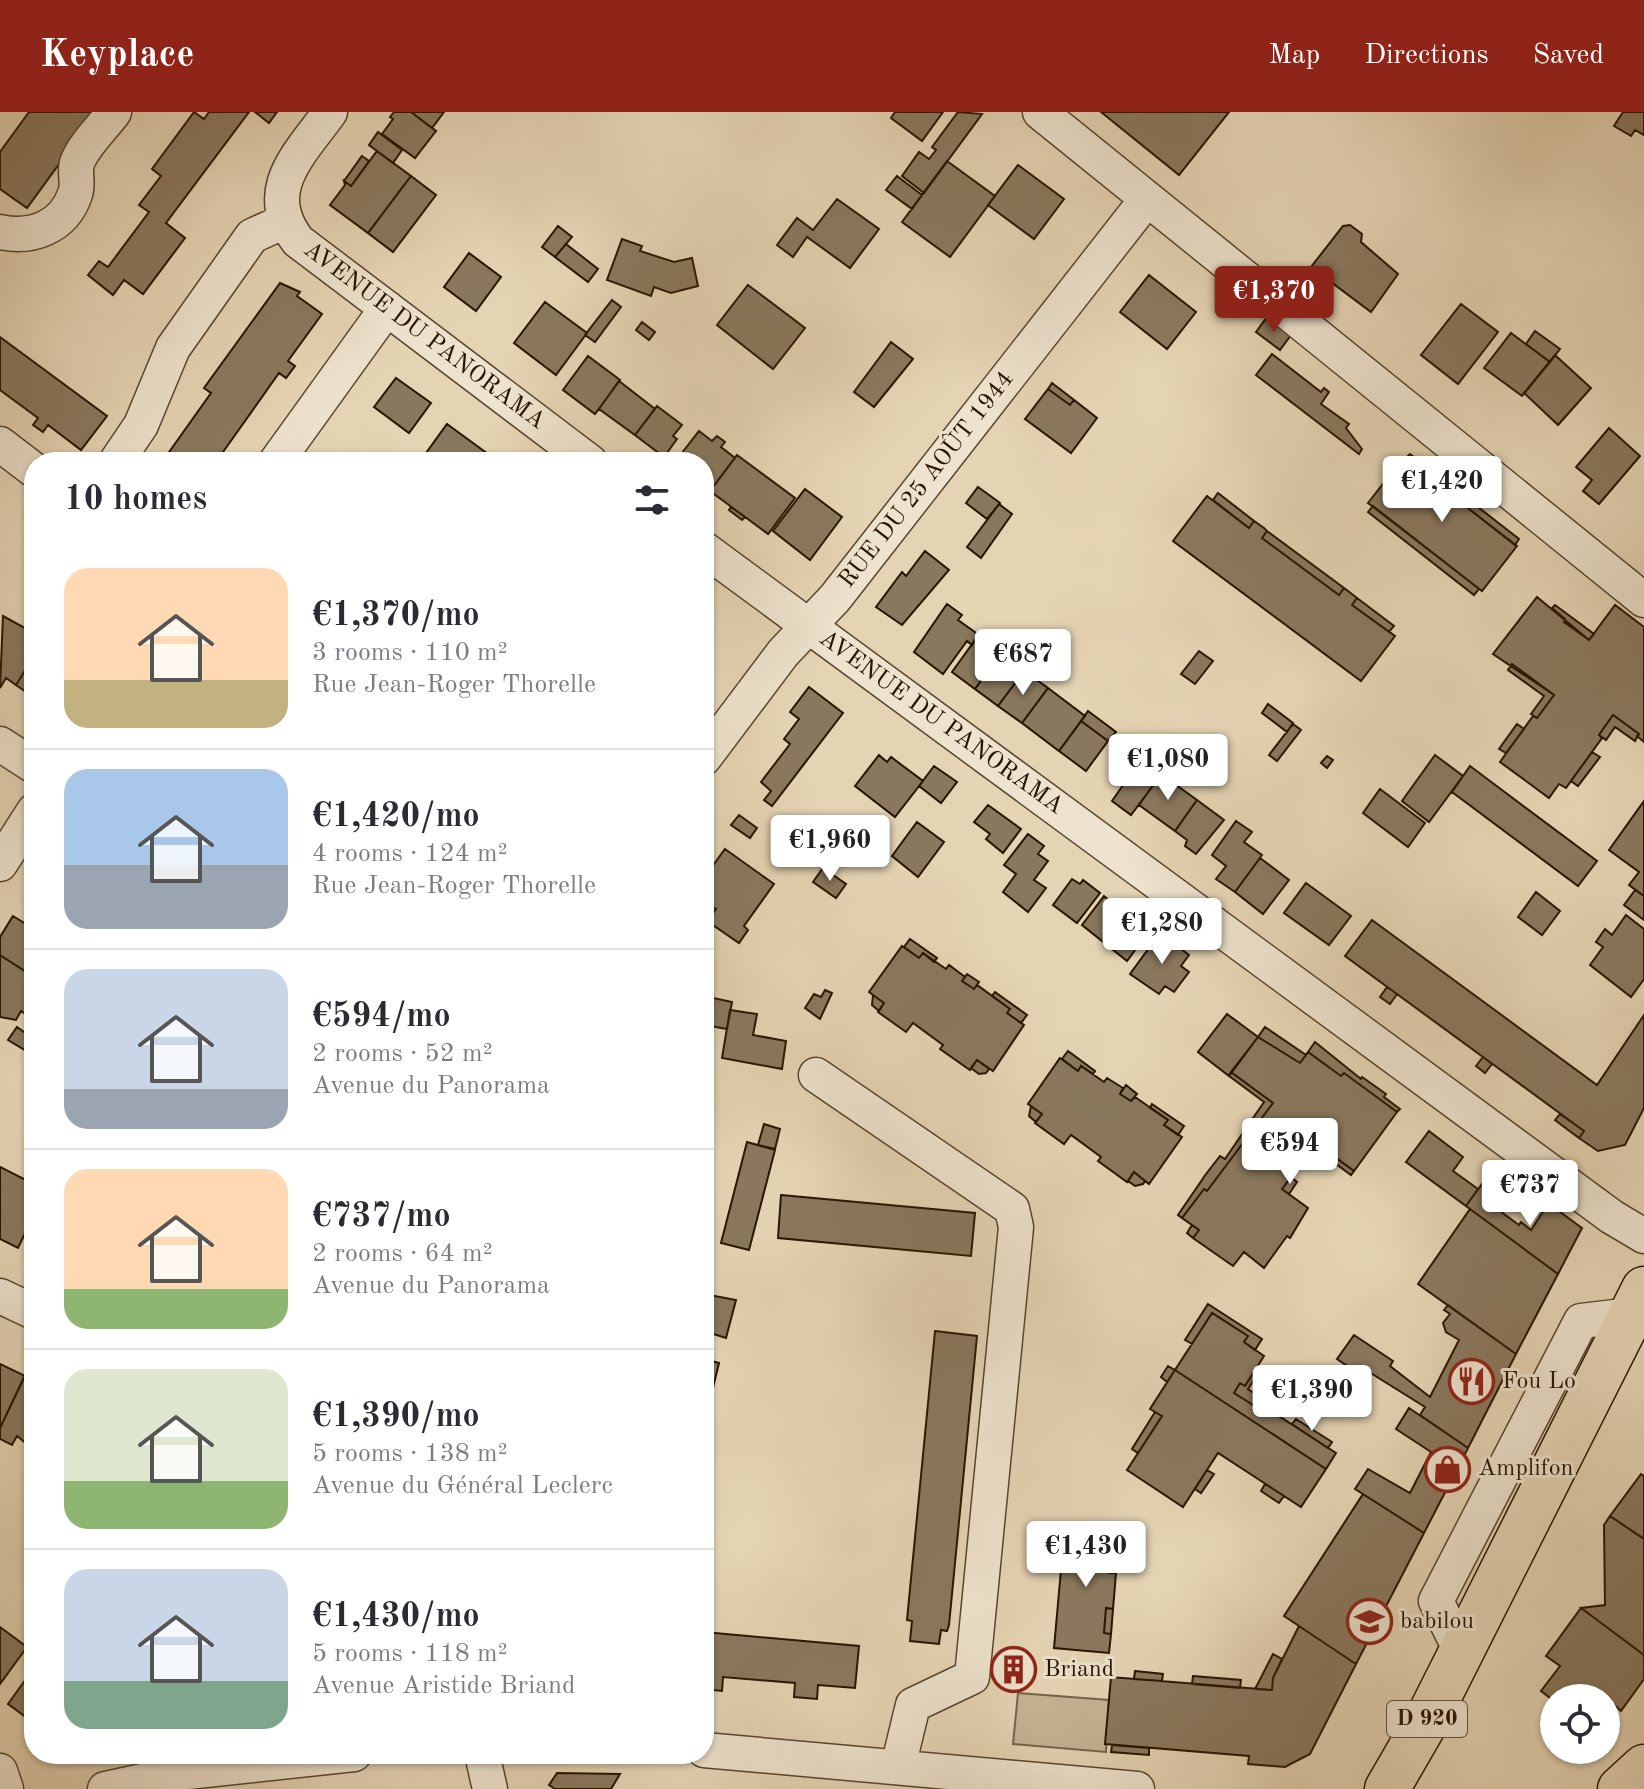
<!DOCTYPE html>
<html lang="en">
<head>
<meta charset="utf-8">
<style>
  :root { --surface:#fff; --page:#f7f7f7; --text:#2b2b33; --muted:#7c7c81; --line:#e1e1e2; --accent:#8f2418 }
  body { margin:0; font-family:"Old Standard TT",serif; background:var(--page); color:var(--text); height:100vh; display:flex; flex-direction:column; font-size:30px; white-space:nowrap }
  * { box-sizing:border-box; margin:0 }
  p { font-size:26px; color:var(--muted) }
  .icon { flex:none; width:44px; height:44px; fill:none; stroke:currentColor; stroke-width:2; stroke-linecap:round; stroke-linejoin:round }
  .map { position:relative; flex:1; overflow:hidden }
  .panel { position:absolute; left:24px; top:340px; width:690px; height:1312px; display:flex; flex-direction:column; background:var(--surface); border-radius:32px; box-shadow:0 2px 6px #0004 }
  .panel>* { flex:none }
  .controls { position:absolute; left:1540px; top:1572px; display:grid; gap:16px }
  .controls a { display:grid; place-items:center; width:80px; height:80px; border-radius:50%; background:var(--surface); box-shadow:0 2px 6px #0004; font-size:40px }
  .price { position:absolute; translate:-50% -68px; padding:0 18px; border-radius:8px; background:#fff; color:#222; font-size:26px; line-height:52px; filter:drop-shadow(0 2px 4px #0008) }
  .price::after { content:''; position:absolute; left:50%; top:48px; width:24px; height:18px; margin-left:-12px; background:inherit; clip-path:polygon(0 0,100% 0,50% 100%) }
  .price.active { background:var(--accent); color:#fff }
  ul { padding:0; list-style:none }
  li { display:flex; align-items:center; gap:24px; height:200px; padding:0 40px }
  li+li { border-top:2px solid var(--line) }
  li span { display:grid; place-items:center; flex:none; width:224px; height:160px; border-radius:24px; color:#555 }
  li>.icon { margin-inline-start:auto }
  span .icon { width:96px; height:96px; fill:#fffc; stroke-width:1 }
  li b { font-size:34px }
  h2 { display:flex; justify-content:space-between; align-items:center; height:96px; padding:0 40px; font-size:34px }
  header { display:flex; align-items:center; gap:48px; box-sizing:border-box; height:112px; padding:0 40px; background:var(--accent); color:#fff }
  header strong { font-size:38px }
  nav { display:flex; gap:44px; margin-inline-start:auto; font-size:28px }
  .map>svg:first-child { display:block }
</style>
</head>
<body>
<header>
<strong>Keyplace</strong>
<nav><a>Map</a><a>Directions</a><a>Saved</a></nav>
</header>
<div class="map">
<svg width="1644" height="1677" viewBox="0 0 1644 1677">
  <rect width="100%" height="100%" fill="#e5d4b4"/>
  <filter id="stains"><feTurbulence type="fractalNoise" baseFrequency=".0025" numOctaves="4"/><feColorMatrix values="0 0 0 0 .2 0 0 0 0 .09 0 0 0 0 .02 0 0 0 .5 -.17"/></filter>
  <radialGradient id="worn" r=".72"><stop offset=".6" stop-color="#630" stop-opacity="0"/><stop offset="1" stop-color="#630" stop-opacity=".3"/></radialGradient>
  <path fill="#c5b496" stroke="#76644c" stroke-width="2" d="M1018,1581l91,7 -3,52 -93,-8z"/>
  <path fill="#8a785e" stroke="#281501" stroke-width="2" d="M29,0h68l-70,96 -27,-19v-37z
    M194,0l10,7 5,-7h40l-83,111 19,15 -42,56 -19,-14 -11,15 -25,-20 11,-14 9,6 41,-55 -10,-7 22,-29 -9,-7z
    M255,0h22l-8,11z
    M394,0h17l25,19 -21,27 -33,-24 11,-15 -3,-2z
    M411,0h33l-12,16z
    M895,0h48l-21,29 -31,-23z
    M958,0l24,2 -58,79 -22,-17 17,-24 10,7 7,-9 -4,-3z
    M1101,0h128l-50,63z
    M1623,0h21v23l-9,-5 -4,6 -17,-10z
    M378,20l24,18 -9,13 -24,-18z
    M377,39l34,25 -43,57 -38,-28 15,-20 -1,-4 7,5z
    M362,44l7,5 -18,25 -7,-5z
    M947,49l48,35 -45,61 -48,-35z
    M1018,53l46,34 -30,40 -46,-34z
    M411,64l25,19 -43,57 -25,-19z
    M897,64l25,19 -10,14 -26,-19z
    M837,87l42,30 -29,39 -43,-31 -14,20 -16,-12 20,-27 16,12z
    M1350,113l12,9 -1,8 37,32 -27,38 -60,-45 32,-41z
    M558,114l14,11 -17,20 -13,-10z
    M622,127l20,7 -2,5 34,11 18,-4 6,28 -27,7 -17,-6 -3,9 -44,-16z
    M566,132l32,25 -10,13 -33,-25z
    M469,141l32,24 -25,34 -32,-24z
    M1149,163l47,37 -29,37 -47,-37z
    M280,171l20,9 -3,4 25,18 -34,47 7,5 -9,12 -7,-5 -56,79 6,5 -3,5h-64l49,-69 -7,-5z
    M748,173l57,43 -32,41 -56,-44z
    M612,188l9,7 -26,35 -10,-7z
    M545,190l42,31 -31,42 -42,-32z
    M1461,192l37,28 -40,52 -37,-29z
    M1267,205l24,18 -11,15 -24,-18z
    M642,210l13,10 -6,8 -13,-10z
    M1535,219l25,18 -10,13 -24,-18z
    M1511,221l39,29 -28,34 -38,-28z
    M0,225l107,79 -26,34 -33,-25 -5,7 -10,-7 5,-7 -38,-28z
    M891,230l22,17 -39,48 -20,-15z
    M1272,242l49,38 3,-4 5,4 -8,12 28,20 -3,4 16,21 -3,5 -103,-79z
    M1555,243l36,33 -33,37 -34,-32z
    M588,244l32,24 -25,34 -32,-24z
    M396,266l35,25 -22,30 -35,-26z
    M619,269l36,28 -20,26 -36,-26z
    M1052,271l22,17 -4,5 -22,-16z
    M1048,277l22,16 4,-5 23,18 -26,35 -46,-34z
    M657,294l25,19 -9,11 4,3 -13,18 -29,-22z
    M447,312l52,38h-75l-3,-2z
    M1609,316l31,28 -41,48 -16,-13 9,-11 -16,-13z
    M699,319l13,10 5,-5 8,6 -4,5 14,11 -25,33 -6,-4v-25h-29z
    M1410,342l109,85 -4,6 -110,-86z
    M737,343l58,43 -27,36 -58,-43z
    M1403,346l114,88 -35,45 -114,-88z
    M978,375l22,16 -13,16 -21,-16z
    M805,377l37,28 -32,43 -37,-29z
    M1218,381l36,28 -5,7 -36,-28z
    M1207,384l42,32 5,-7 10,7 3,3 -5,7 77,57 5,-7 13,10 -5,7 43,31 -34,45 -188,-140z
    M999,392l13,10 -31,44 -14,-11z
    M1373,394l106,83 -5,6 -106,-83z
    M731,395l14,10 -3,3 -13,-10z
    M1267,419l77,57 -5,7 -77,-57z
    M925,439l24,19 -47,55 -26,-18 26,-35 4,4z
    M1537,485l52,43 26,-35 29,22v115l-7,-6 2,-2 -26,-19 -14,20 3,3 -36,50 -7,-4 -10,14 -49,-36 33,-46 4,2 17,-23 -61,-41z
    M1357,486l37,28 -5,6 -37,-27z
    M947,492l15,11 -4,5 21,15 -7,10 -5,-4 -24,33 -29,-22z
    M1555,493l39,29 -5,6 -25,-18 1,-3 -13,-11z
    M3,504l31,17v23l-18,29 -10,-7 -6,10z
    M978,524l23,17 -26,36 -23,-17z
    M1199,539l14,10 -18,23 -14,-10z
    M1001,541l23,18 -26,35 -23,-17z
    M34,544v37l-2,3 -16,-11z
    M1512,552l42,31 -17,23 -6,-4 13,-18 -36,-26z
    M1024,559l24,17 -26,35 -24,-17z
    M809,575l34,26 -71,93 -8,-6 7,-9 -10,-9 29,-38 -6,-5 15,-20 -9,-7z
    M1048,576l37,28 -26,35 -37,-28z
    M1268,592l25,19 -6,9 -25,-19z
    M1088,599l28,21 -8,9 -27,-20z
    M1613,603l26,19 -4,7 -20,-14 -9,13 -7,-5z
    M1081,609l27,20 -22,30 -27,-20z
    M1293,612l8,6 -24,31 -8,-6z
    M1517,612l7,5 -18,24 -7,-4z
    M1143,638l24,17 -36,48 -19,-14 23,-33 -4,-2z
    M1592,640l8,5 -22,29 -7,-5z
    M879,643l8,7 4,-5 32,24 -28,36 -40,-31z
    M1435,643l28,21 -34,46 -27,-21z
    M1327,644l6,4 -6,8 -6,-5z
    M934,654l23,16 -16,21 -22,-17z
    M1470,654l127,95 -19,25 -126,-94z
    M1161,662l36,26 -22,31 -36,-26z
    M1380,677l45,34 -17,24 -45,-34z
    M1197,688l27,20 -28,34 -11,-8 2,-6 -12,-9z
    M1644,689v95l-15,-11 10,-13 -30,-22z
    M988,693l33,24 -18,24 -17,-14 4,-5 -16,-12z
    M739,703l18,13 -7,10 -19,-13z
    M1236,709l16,11 -8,10 18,13 -27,37 -19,-13 10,-13 -14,-11z
    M917,710l27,20 -26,35 -26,-21z
    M1028,722l16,12 -6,8 10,7 -14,19 12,8 -18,24 -25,-20 13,-18 -12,-9z
    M725,737l49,35 -30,42 4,4 -9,13 -32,-22 9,-12 -12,-8v-13l7,-10 -5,-3z
    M1260,746l29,22 -26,34 -28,-22z
    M823,756l23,16 -10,14 -23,-16z
    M1072,767l8,5 3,-4 17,13 -23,30 -24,-18z
    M1306,771l45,33 -22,29 -45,-32z
    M1635,778l9,6v24l-20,-15z
    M1536,780l24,19 -18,24 -24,-18z
    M1104,784l13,11 3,-4 32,24 -25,34 -45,-36z
    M1626,803l18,14v50l-13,18 -41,-32 13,-18 -7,-5 9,-13 7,6z
    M13,804l21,13v48l-34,-22v-18z
    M1372,808l225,165 47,-70v93l-19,37 -27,6 -19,-13 5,-7 -239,-175z
    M1160,821l29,22 -8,11 8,6 -15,20 -9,-6 -6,8 -29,-20z
    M910,827l27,19 -3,4 -11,-9 -4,5 -15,-11z
    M902,834l17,12 4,-5 23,16 3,-4 16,12 -3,4 12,8 3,-4 33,24 -3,4 17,12 -31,46 -16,-11 -7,10 -30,-21 3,-4 -30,-22 -7,9 -28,-20 6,-9 -15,-11z
    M0,843l34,22v34l-4,6 -9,-6 -5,9 -16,-3z
    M967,862l12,8 -5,7 -12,-8z
    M1387,875l10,7 -7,10 -10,-7z
    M825,878l7,3 -12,26 -15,-11 9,-14 7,3z
    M995,880l32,23 -6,8 -14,-10 3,-4 -18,-13z
    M873,883l11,8 -5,8 -7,-6z
    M704,884l28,6 -5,27 -23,-4z
    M730,898l27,4 -4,21 33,6 -4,28 -60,-11z
    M1227,902l31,23 -29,39 -31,-24z
    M17,915l17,12 -1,16 -25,-15z
    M1265,915l41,28 -6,8 -42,-26z
    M1258,925l42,26 8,-11 33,24 3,-3 53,39 -43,59 -45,-33 -26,34 8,5 -9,12 26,19 -18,30 -3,-2 -23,32 -20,-16 -11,14 -40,-28 6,-8 -17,-12 22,-29 3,2 66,-88 -42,-31z
    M1315,930l46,37 1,-2 24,17 -2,3 16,12 -3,3 -53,-39 -3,3 -33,-24z
    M1068,939l27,20 -2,3 -12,-8 -3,5 -16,-12z
    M1483,945l9,7 -7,9 -9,-7z
    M1060,946l18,13 3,-5 23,16 3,-4 16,10 -3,6 11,7 4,-4 33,23 -4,5 18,12 -33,47 -15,-12 -7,10 -29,-21 3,-4 -30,-22 -7,9 -29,-21 7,-9 -14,-10z
    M977,948l12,9 -3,4 -7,1 -8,-6z
    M1231,960l42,31 -66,88 -3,-2 -22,29 -4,-3 28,-41 14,-18 5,3 39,-57 -35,-26z
    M1126,973l11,9 -6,7 -11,-7z
    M1152,992l32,22 -6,9 -14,-10 4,-5 -18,-12z
    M1031,994l11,8 -6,8 -7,-6z
    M1560,1002l24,17 -5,7 -24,-18z
    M764,1012l16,5 -5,20 -17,-4z
    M1429,1019l34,26 -10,14 25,18 -12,17 -60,-44z
    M1309,1026l45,33 -3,4 -38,-28 -25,28 -5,-3z
    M747,1030l28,8 -26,100 -28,-7z
    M0,1055l34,17v31l-16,33 -18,-9z
    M1134,1060l11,9 -2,3 -8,2 -7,-5z
    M1291,1065l6,5 -8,12 -7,-5z
    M1485,1068l17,12 -10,13 27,20 2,-3 10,8 13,-20 -11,-8 4,-7 45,33 -24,46 -92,-68z
    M781,1083l194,18 -4,43 -193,-18z
    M1470,1097l88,65 -42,80 -98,-70z
    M1192,1113l7,5 -6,8 -6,-5z
    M704,1182l32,6 -10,38 -19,-6 4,-17 -7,-2z
    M1208,1192l54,35 -7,11 -11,-8 4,-6 -36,-23 -20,31 -7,-4z
    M1448,1193l68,49 -48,94 -48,-33 5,-8 -56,-35 -4,6 -28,-19 17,-24 39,26 -3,5 40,31 29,-57 -13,-8 -3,-9 7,-9 -6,-4z
    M1212,1201l36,23 -4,6 20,14 -19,30 -5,-3 -6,10 32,20 2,-4 68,44 -10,16 -151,-99z
    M935,1219l42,5 -28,289 -2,6 -6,-1 -2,14 -29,-3 2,-20 -5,-1z
    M704,1247l15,4 -9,37 -6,-1z
    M0,1252l25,12 -25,52z
    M1168,1254l7,4 -8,12 -6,-5z
    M1175,1258l151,99 -25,38 -83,-54 -35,54 -56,-37 35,-54 -12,-7z
    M1254,1260l4,2 -10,15 23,16 -5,8 -32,-20 6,-10 5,3z
    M24,1265l10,5v68l-17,-14 -5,9 -12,-6v-11z
    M704,1287l6,1 -6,22z
    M1409,1296l59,40 -44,85 -69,-44 13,-20 42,24 21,-41 -35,-23z
    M1155,1300l7,4 -24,37 -6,-4z
    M1296,1307l36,23 -4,6 -36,-24z
    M1207,1358l7,4 -13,19 -6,-4z
    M1641,1362l3,2v63l-34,-23z
    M1265,1372l19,12 -5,7 -18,-12z
    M1363,1382l61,39 -68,131 -72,-48z
    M1610,1404l34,23v116l-63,-47 24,-3 -1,-80z
    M1065,1413l55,5 -2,18h-7l-1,12 -1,13h7l-3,36 -7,-1 -2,25 7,1 -2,19 -55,-5z
    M1111,1436h7l-2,25h-7z
    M1106,1496l7,1 -2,25 -7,-1z
    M1581,1496l63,47v24l-23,32 -15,-13 -52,3 -13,-10 19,-25 -14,-10z
    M1299,1514l57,38 -46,90 -25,13 -37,-3 1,-8 -144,-12 6,-67 161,13 1,-12z
    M0,1515l27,20 -27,37z
    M704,1520l155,14 -4,42 -37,-3 -1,14 -23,-2 1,-14 -72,-6 -1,14 -18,-2z
    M1273,1542l9,5 -9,19 -1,12 -17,-1z
    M1006,1547l17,1 -2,22 -17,-2z
    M1135,1559l28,3 -1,7 -28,-2z
    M31,1560l3,2v49l-26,-19z
    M1193,1564l48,4 -1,8 -48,-4z
    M1112,1633l37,3v7l-38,-3z
    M557,1661l63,1 -9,15h-56l-6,-4z"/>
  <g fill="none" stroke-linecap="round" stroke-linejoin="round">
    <defs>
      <path id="minor" d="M330,0c-30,42 -71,78 -32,129l292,221
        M1040,0l604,488
        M0,120c32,7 64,-5 75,-38 4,-10 -1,-22 2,-31 6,-17 26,-36 37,-51
        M0,332l34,26
        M116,350l25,-37 32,-77 79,-112 33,-15
        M276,350l111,-154
        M704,437l908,668 32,19
        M0,632l34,22
        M704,646l79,-105 52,-55 312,-399
        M0,752l34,-53
        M816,963l196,134 4,18 -44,450 -59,28 -15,62
        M0,1184l34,16
        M1461,1539l-25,-50 145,-280 50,-6
        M704,1638l433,39
        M482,1642l8,35
        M0,1659l6,18
        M105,1677l74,-16 175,-19"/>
      <path id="major" d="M1387,1677l41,-71 216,-429
        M1620,1677l24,-22"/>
    </defs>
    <use href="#minor" stroke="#57452e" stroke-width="37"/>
    <use href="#major" stroke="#281501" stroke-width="47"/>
    <use href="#minor" stroke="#eee3ce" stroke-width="34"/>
    <use href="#major" stroke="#e5d4b4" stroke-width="44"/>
  </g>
  <defs>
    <symbol id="restaurant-ring" viewBox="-11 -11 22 22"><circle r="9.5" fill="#eee3ce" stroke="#8f2418" stroke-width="1.5"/><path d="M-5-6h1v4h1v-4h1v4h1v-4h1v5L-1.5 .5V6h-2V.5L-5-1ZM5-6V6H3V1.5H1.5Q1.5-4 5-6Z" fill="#8f2418"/></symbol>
    <symbol id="shop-ring" viewBox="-11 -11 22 22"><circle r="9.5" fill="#eee3ce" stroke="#8f2418" stroke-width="1.5"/><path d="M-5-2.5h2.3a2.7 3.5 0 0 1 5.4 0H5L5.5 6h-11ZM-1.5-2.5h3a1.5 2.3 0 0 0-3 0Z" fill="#8f2418"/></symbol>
    <symbol id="school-ring" viewBox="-11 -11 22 22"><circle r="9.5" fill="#eee3ce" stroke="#8f2418" stroke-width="1.5"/><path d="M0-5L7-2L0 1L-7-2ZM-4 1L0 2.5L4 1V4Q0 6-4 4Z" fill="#8f2418"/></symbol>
    <symbol id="building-ring" viewBox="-11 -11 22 22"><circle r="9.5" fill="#eee3ce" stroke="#8f2418" stroke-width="1.5"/><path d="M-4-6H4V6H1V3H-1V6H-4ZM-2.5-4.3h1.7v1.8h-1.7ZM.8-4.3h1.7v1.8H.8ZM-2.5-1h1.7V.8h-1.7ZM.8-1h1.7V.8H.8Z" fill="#8f2418"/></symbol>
  </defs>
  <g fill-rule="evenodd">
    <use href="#restaurant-ring" x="1446" y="1244" width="51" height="51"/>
    <use href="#shop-ring" x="1422" y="1332" width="51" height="51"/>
    <use href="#school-ring" x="1344" y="1484" width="51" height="51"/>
    <use href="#building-ring" x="988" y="1532" width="51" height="51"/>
  </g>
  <g text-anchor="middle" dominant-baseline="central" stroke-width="6" stroke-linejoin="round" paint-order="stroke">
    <rect fill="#eee3ce" stroke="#63533e" stroke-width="2" x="1387" y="1589" width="80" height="36" rx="6"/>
    <g font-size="22" font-weight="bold" fill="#281501">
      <text x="1427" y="1607">D 920</text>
    </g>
    <g font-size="24" fill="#281501" stroke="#eee3ce">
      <text transform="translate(424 224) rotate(37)">AVENUE DU PANORAMA</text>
      <text transform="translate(927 368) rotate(-52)">RUE DU 25 AOÛT 1944</text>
      <text transform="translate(941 611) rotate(36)">AVENUE DU PANORAMA</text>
    </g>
    <g font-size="24" fill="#281501" stroke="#eee3ce" text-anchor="start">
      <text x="1502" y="1270">Fou Lo</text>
      <text x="1478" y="1357">Amplifon</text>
      <text x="1400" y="1510">babilou</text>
      <text x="1044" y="1558">Briand</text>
    </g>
  </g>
  <rect width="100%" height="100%" filter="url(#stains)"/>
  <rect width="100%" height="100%" fill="url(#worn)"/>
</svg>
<div class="controls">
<a><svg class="icon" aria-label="locate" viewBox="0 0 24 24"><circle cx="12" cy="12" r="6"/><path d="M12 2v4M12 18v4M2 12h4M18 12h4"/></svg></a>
</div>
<b class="price active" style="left:1274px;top:222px">€1,370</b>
<b class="price" style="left:1442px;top:412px">€1,420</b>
<b class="price" style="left:1023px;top:585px">€687</b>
<b class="price" style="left:1168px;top:690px">€1,080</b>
<b class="price" style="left:830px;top:771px">€1,960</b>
<b class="price" style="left:1162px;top:854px">€1,280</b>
<b class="price" style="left:1290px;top:1074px">€594</b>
<b class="price" style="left:1530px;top:1116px">€737</b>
<b class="price" style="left:1312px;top:1321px">€1,390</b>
<b class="price" style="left:1086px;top:1477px">€1,430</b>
<section class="panel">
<h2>10 homes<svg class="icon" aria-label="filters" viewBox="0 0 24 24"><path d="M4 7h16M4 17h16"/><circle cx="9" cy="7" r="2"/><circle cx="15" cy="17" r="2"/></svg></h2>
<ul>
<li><span style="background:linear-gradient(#ffd9b3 70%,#c2b280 0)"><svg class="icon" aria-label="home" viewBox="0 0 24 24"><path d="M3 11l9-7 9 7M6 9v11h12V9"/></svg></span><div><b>€1,370/mo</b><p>3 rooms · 110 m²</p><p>Rue Jean-Roger Thorelle</p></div></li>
<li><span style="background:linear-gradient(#a9c7e8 60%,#9aa5b1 0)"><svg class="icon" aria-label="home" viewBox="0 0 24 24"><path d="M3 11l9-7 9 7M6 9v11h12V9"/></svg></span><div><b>€1,420/mo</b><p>4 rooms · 124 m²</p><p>Rue Jean-Roger Thorelle</p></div></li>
<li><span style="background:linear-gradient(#c9d6e8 75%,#9aa5b1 0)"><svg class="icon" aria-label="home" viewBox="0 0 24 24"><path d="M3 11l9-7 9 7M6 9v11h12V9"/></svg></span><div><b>€594/mo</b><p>2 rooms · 52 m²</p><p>Avenue du Panorama</p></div></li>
<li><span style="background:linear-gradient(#ffd9b3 75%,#8fb573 0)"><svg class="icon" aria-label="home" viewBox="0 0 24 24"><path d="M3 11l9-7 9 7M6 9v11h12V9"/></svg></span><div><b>€737/mo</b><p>2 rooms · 64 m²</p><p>Avenue du Panorama</p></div></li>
<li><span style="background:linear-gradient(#dfe7d0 70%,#8fb573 0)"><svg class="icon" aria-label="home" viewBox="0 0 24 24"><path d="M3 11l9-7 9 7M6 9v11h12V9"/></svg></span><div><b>€1,390/mo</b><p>5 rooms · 138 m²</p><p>Avenue du Général Leclerc</p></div></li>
<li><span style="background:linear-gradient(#c9d6e8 70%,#7fa58c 0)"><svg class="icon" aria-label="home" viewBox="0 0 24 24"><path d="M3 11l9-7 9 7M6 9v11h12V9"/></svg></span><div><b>€1,430/mo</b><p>5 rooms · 118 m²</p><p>Avenue Aristide Briand</p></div></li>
</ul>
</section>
</div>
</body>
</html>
